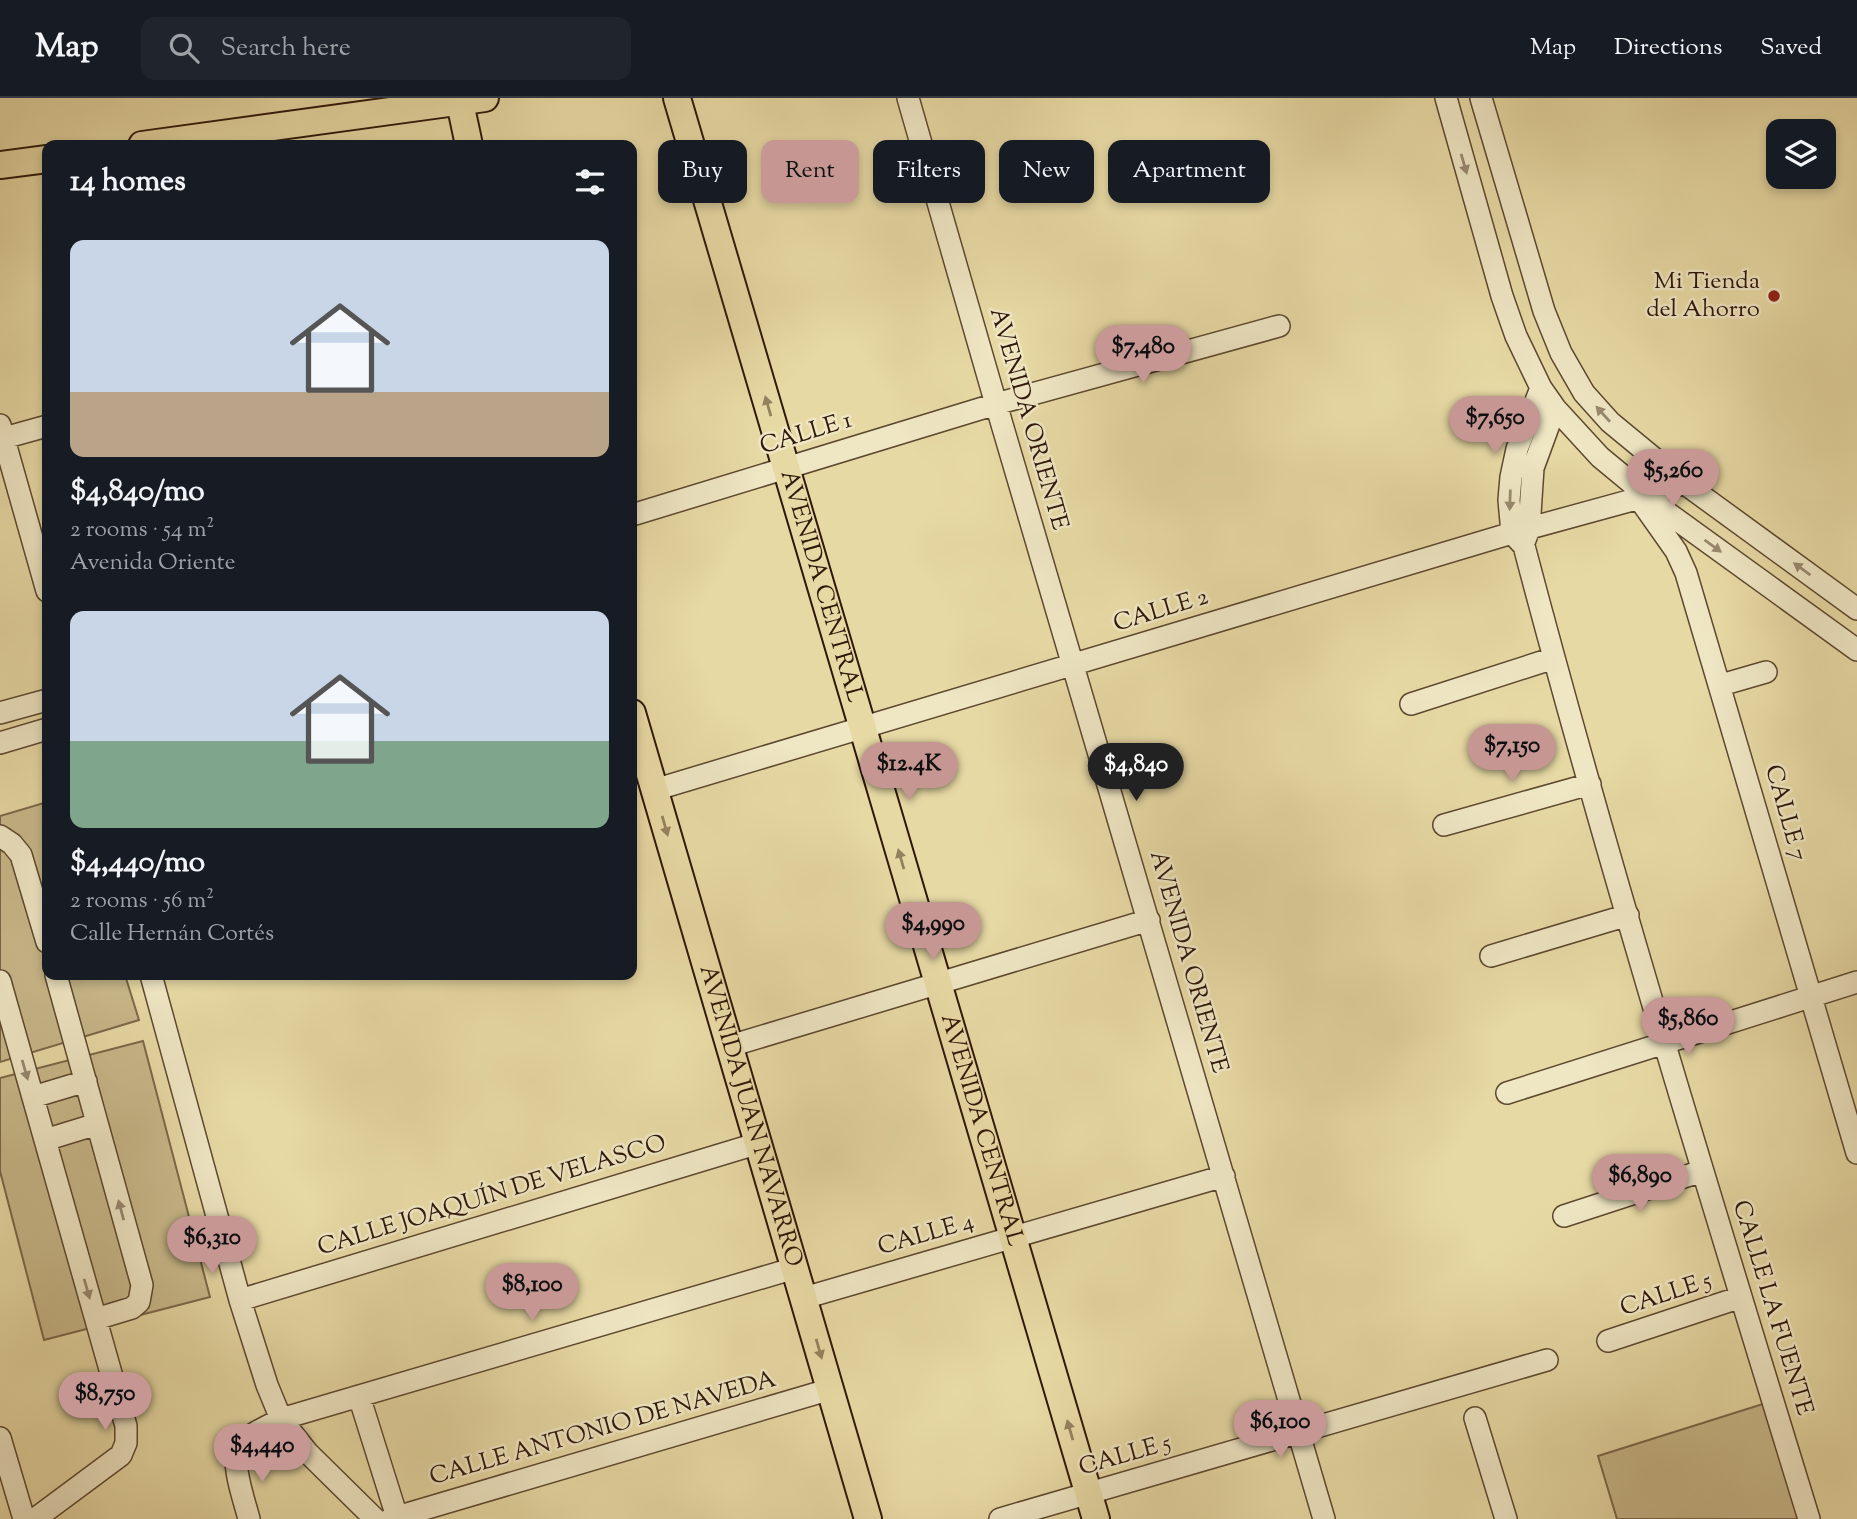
<!DOCTYPE html>
<html lang="en">
<head>
<meta charset="utf-8">
<style>
  :root { --surface:#171b24; --page:#20242c; --text:#f1f3f6; --muted:#9ea1a6; --line:#363941; --accent:#c59692 }
  body { margin:0; font-family:"Sorts Mill Goudy",serif; background:var(--page); color:var(--text); height:100vh; display:flex; flex-direction:column; font-size:26px; white-space:nowrap }
  * { box-sizing:border-box; margin:0 }
  p { font-size:23px; color:var(--muted) }
  .icon { flex:none; width:38px; height:38px; fill:none; stroke:currentColor; stroke-width:2; stroke-linecap:round; stroke-linejoin:round }
  .map { position:relative; flex:1; overflow:hidden }
  .details { position:absolute; left:42px; top:42px; width:595px; height:840px; display:flex; flex-direction:column; background:var(--surface); border-radius:14px; box-shadow:0 4px 10px #0003 }
  .details>* { flex:none }
  .guide { position:absolute; left:658px; top:42px; width:665px; height:63px; display:flex; gap:14px }
  .fabs { position:absolute; left:1766px; top:21px; display:grid; gap:14px }
  .fabs a { display:grid; place-items:center; width:70px; height:70px; border-radius:14px; background:var(--surface); box-shadow:0 4px 10px #0003; font-size:35px }
  .price { position:absolute; translate:-50% -60px; padding:0 16px; border-radius:24px; background:var(--accent); color:#111; font-size:23px; line-height:46px; filter:drop-shadow(0 2px 4px #0008) }
  .price::after { content:''; position:absolute; left:50%; top:42px; width:21px; height:16px; margin-left:-10px; background:inherit; clip-path:polygon(0 0,100% 0,50% 100%) }
  .price.active { background:#222; color:#fff }
  ul { padding:0; list-style:none }
  li { display:grid; align-content:center; gap:14px; height:371px; padding:0 28px }
  li span { display:grid; place-items:center; height:217px; border-radius:14px; color:#555 }
  li>.icon { margin-inline-start:auto }
  span .icon { width:126px; height:126px; fill:#fffc; stroke-width:1 }
  li b { font-size:30px }
  h2 { display:flex; justify-content:space-between; align-items:center; height:84px; padding:0 28px; font-size:30px }
  .chip { padding:0 24px; border-radius:14px; background:var(--surface); box-shadow:0 4px 10px #0003; font-size:24px; line-height:63px }
  .chip.active { background:var(--accent); color:#111 }
  header { display:flex; align-items:center; gap:42px; box-sizing:border-box; height:98px; padding:0 35px; background:var(--surface); border-bottom:2px solid var(--line) }
  header strong { font-size:33px }
  nav { display:flex; gap:38px; margin-inline-start:auto; font-size:24px }
  .search { width:490px; height:63px; background:var(--page); display:flex; align-items:center; gap:18px; box-sizing:border-box; padding:0 24px; border-radius:14px; color:var(--muted); font-size:26px }
  .map>svg:first-child { display:block }
</style>
</head>
<body>
<header>
<strong>Map</strong>
<div class="search"><svg class="icon" aria-label="search" viewBox="0 0 24 24"><circle cx="10" cy="10" r="6"/><path d="M15 15l6 6"/></svg>Search here</div>
<nav><a>Map</a><a>Directions</a><a>Saved</a></nav>
</header>
<div class="map">
<svg width="1857" height="1421" viewBox="0 0 1857 1421">
  <rect width="100%" height="100%" fill="#e7d9a4"/>
  <filter id="stains"><feTurbulence type="fractalNoise" baseFrequency=".00286" numOctaves="4"/><feColorMatrix values="0 0 0 0 .2 0 0 0 0 .09 0 0 0 0 .02 0 0 0 .5 -.17"/></filter>
  <radialGradient id="worn" r=".72"><stop offset=".6" stop-color="#630" stop-opacity="0"/><stop offset="1" stop-color="#630" stop-opacity=".3"/></radialGradient>
  <path fill="#c8b88a" stroke="#7c684a" stroke-width="2" d="M47,704v173h78l14,45 -139,42v-246z
    M143,943l67,256 -166,43 -44,-169v-93z
    M1766,1305l36,116h-185l-19,-63z"/>
  <g fill="none" stroke-linecap="round" stroke-linejoin="round">
    <defs>
      <path id="minor" d="M908,0l88,306 328,1115
        M1446,0l56,198 14,40 25,52 14,20 45,49 69,57 188,136
        M1481,0l63,213 17,42 23,40 26,29 74,61 173,126
        M1541,290l-24,61 -6,28 -2,23 3,33 12,13c86,326 186,650 285,973
        M0,327l47,166
        M4,340l43,-12
        M1640,402l36,51 10,22 171,580
        M632,417l364,-111 283,-78
        M1525,442l4,-11 4,-61 22,-60
        M1721,587l45,-13
        M1411,606l143,-46
        M0,615l47,-13
        M0,645l47,-14
        M654,692l858,-257 135,-37 37,-13
        M1444,727l146,-41
        M0,738l12,8 9,11 26,87
        M1491,858l137,-41
        M56,877l86,310 -3,17 -7,6 -36,11
        M151,877l89,325 27,85 14,34 26,33 68,67
        M0,883l126,445v17l-5,12 -86,64
        M730,948l419,-126
        M1507,995l350,-111
        M33,999l53,-16
        M45,1042l52,-16
        M1564,1118l138,-45
        M804,1200l420,-122
        M240,1202l519,-157
        M1608,1243l133,-44
        M359,1298l38,121
        M1475,1320l31,101
        M0,1340l24,81
        M249,1421c-4,-17 -19,-56 -10,-72 7,-12 30,-21 42,-28l514,-151
        M390,1421l441,-130
        M1000,1421l547,-159"/>
      <g id="major">
        <path d="M459,0l10,47"/>
        <path id="s1" d="M677,0l419,1421"/>
        <path d="M142,47l343,-47"/>
        <path d="M0,67l47,-6"/>
        <path id="s2" d="M632,615l236,806"/>
      </g>
    </defs>
    <use href="#minor" stroke="#5d4830" stroke-width="24"/>
    <use href="#major" stroke="#2f1709" stroke-width="30"/>
    <use href="#minor" stroke="#efe6c4" stroke-width="21"/>
    <use href="#major" stroke="#e7d9a4" stroke-width="26"/>
  </g>
  <defs><path id="oneway-solid" d="M-6-.8H1V-3.2L6.5 0L1 3.2V.8H-6Z" transform="scale(1.75)"/></defs>
  <g fill="#998970">
    <use href="#oneway-solid" transform="translate(1464 66) rotate(74)"/>
    <use href="#oneway-solid" transform="translate(1603 316) rotate(-132)"/>
    <use href="#oneway-solid" transform="translate(1510 402) rotate(92)"/>
    <use href="#oneway-solid" transform="translate(1713 448) rotate(36)"/>
    <use href="#oneway-solid" transform="translate(1802 471) rotate(-144)"/>
    <use href="#oneway-solid" transform="translate(25 972) rotate(74)"/>
    <use href="#oneway-solid" transform="translate(121 1112) rotate(-105)"/>
    <use href="#oneway-solid" transform="translate(87 1191) rotate(74)"/>
  </g>
  <g fill="#94825e">
    <use href="#oneway-solid" transform="translate(768 308) rotate(-106)"/>
    <use href="#oneway-solid" transform="translate(665 728) rotate(74)"/>
    <use href="#oneway-solid" transform="translate(901 761) rotate(-106)"/>
    <use href="#oneway-solid" transform="translate(819 1251) rotate(74)"/>
    <use href="#oneway-solid" transform="translate(1070 1332) rotate(-106)"/>
  </g>
  <circle fill="#8f2418" stroke="#efe6c4" stroke-width="2.5" cx="1774" cy="198" r="7"/>
  <g text-anchor="middle" dominant-baseline="central" stroke-width="5" stroke-linejoin="round" paint-order="stroke">
    <g font-size="24" fill="#2f1709" stroke="#efe6c4" text-anchor="end">
      <text x="1760" y="184">Mi Tienda<tspan x="1760" dy="28">del Ahorro</tspan></text>
    </g>
    <g font-size="24" fill="#2f1709" stroke="#efe6c4">
      <text transform="translate(1028 321) rotate(74)">AVENIDA ORIENTE</text>
      <text transform="translate(806 336) rotate(-17)">CALLE 1</text>
      <text stroke="none"><textPath href="#s1" startOffset="509">AVENIDA CENTRAL</textPath></text>
      <text transform="translate(1161 513) rotate(-17)">CALLE 2</text>
      <text transform="translate(1785 715) rotate(74)">CALLE 7</text>
      <text transform="translate(1188 864) rotate(74)">AVENIDA ORIENTE</text>
      <text stroke="none"><textPath href="#s2" startOffset="420">AVENIDA JUAN NAVARRO</textPath></text>
      <text stroke="none"><textPath href="#s1" startOffset="1076">AVENIDA CENTRAL</textPath></text>
      <text transform="translate(492 1098) rotate(-17)">CALLE JOAQUÍN DE VELASCO</text>
      <text transform="translate(926 1137) rotate(-16)">CALLE 4</text>
      <text transform="translate(1666 1197) rotate(-18)">CALLE 5</text>
      <text transform="translate(1772 1210) rotate(73)">CALLE LA FUENTE</text>
      <text transform="translate(603 1331) rotate(-16)">CALLE ANTONIO DE NAVEDA</text>
      <text transform="translate(1125 1358) rotate(-16)">CALLE 5</text>
    </g>
  </g>
  <rect width="100%" height="100%" filter="url(#stains)"/>
  <rect width="100%" height="100%" fill="url(#worn)"/>
</svg>
<div class="fabs">
<a><svg class="icon" aria-label="layers" viewBox="0 0 24 24"><path d="M12 4l9 5-9 5-9-5zM3 14l9 5 9-5"/></svg></a>
</div>
<b class="price" style="left:1143px;top:287px">$7,480</b>
<b class="price" style="left:1495px;top:358px">$7,650</b>
<b class="price" style="left:1673px;top:411px">$5,260</b>
<b class="price" style="left:1512px;top:686px">$7,150</b>
<b class="price" style="left:909px;top:704px">$12.4K</b>
<b class="price active" style="left:1136px;top:705px">$4,840</b>
<b class="price" style="left:933px;top:864px">$4,990</b>
<b class="price" style="left:1688px;top:959px">$5,860</b>
<b class="price" style="left:1640px;top:1116px">$6,890</b>
<b class="price" style="left:212px;top:1178px">$6,310</b>
<b class="price" style="left:532px;top:1225px">$8,100</b>
<b class="price" style="left:105px;top:1334px">$8,750</b>
<b class="price" style="left:1280px;top:1362px">$6,100</b>
<b class="price" style="left:262px;top:1386px">$4,440</b>
<div class="guide">
<a class="chip">Buy</a>
<a class="chip active">Rent</a>
<a class="chip">Filters</a>
<a class="chip">New</a>
<a class="chip">Apartment</a>
</div>
<section class="details">
<h2>14 homes<svg class="icon" aria-label="filters" viewBox="0 0 24 24"><path d="M4 7h16M4 17h16"/><circle cx="9" cy="7" r="2"/><circle cx="15" cy="17" r="2"/></svg></h2>
<ul>
<li><span style="background:linear-gradient(#c9d6e8 70%,#b9a48a 0)"><svg class="icon" aria-label="home" viewBox="0 0 24 24"><path d="M3 11l9-7 9 7M6 9v11h12V9"/></svg></span><div><b>$4,840/mo</b><p>2 rooms · 54 m²</p><p>Avenida Oriente</p></div></li>
<li><span style="background:linear-gradient(#c9d6e8 60%,#7fa58c 0)"><svg class="icon" aria-label="home" viewBox="0 0 24 24"><path d="M3 11l9-7 9 7M6 9v11h12V9"/></svg></span><div><b>$4,440/mo</b><p>2 rooms · 56 m²</p><p>Calle Hernán Cortés</p></div></li>
</ul>
</section>
</div>
</body>
</html>
